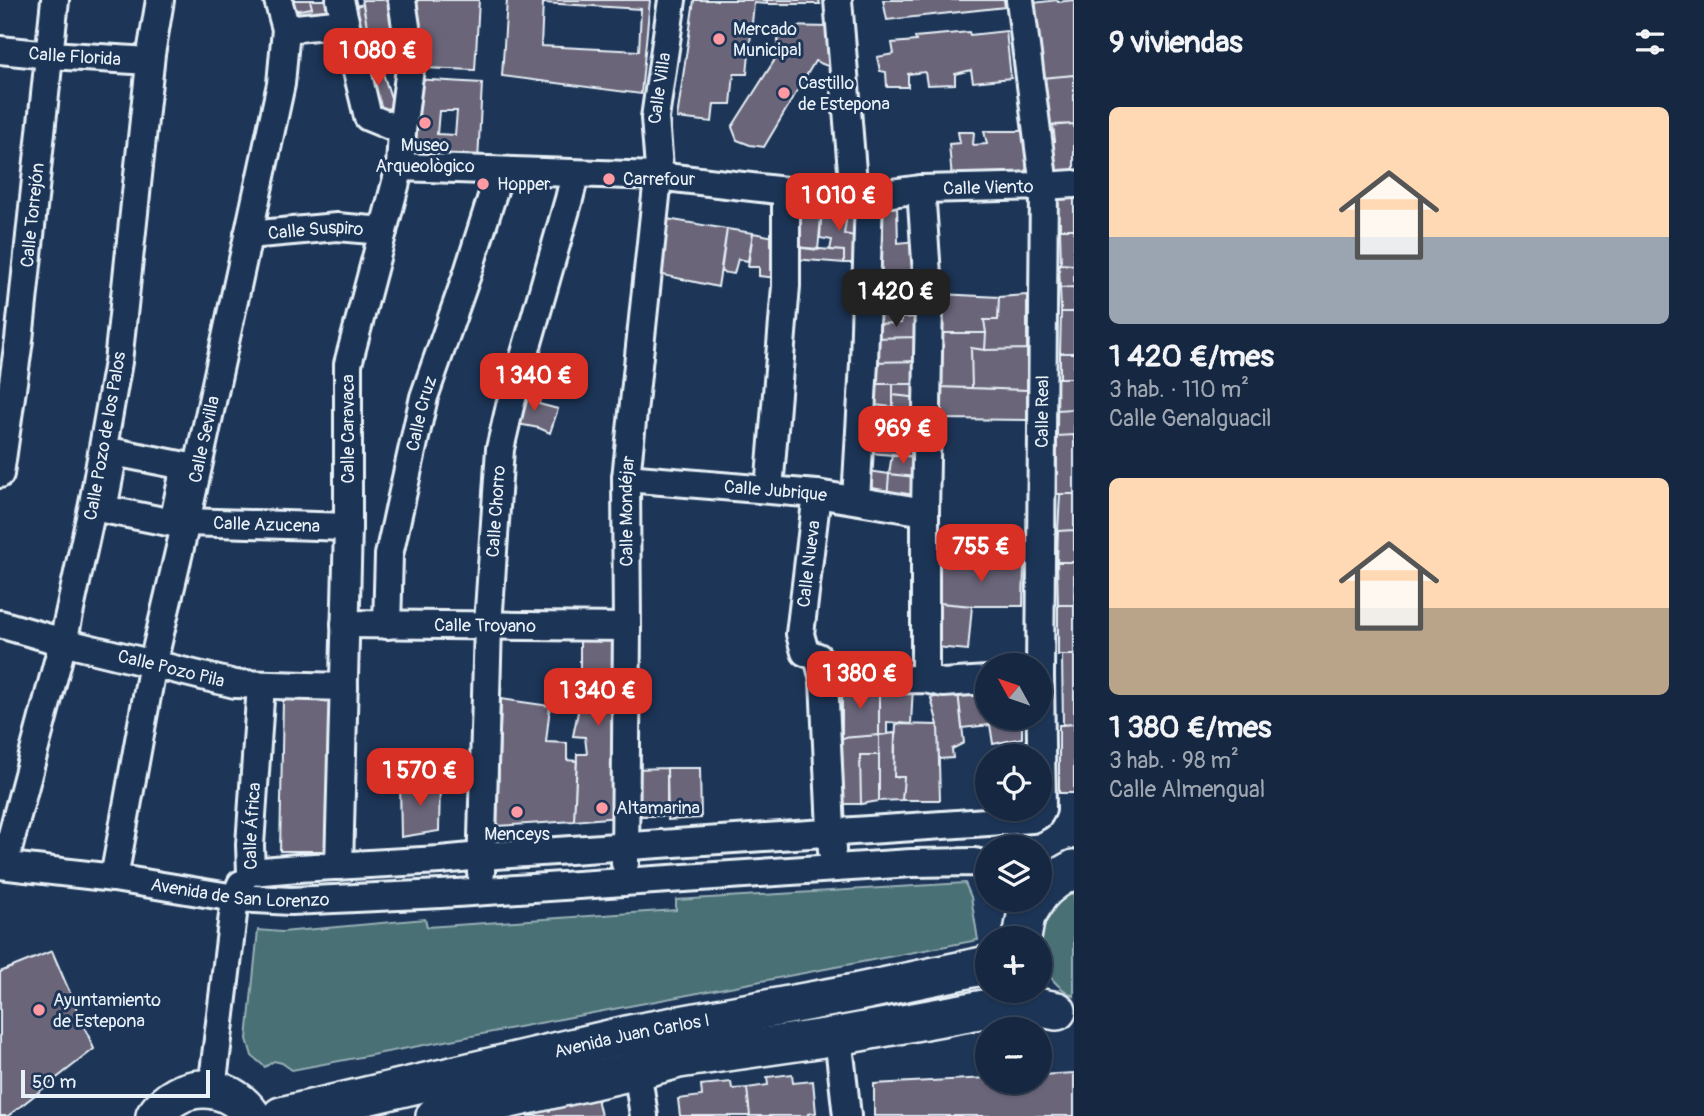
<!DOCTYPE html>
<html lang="es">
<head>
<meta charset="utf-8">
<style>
  :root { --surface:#162841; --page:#23344c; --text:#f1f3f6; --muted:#9ea6b1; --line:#35445a; --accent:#d93025 }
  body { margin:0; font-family:Pangolin,sans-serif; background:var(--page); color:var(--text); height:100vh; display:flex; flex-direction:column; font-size:26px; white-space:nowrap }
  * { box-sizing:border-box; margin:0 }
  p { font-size:23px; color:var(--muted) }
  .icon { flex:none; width:38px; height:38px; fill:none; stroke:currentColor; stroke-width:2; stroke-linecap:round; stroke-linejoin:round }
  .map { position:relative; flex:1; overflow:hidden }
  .panel { display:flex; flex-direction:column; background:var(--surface); width:630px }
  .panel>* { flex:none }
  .needle { width:46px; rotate:310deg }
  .buttons { position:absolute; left:975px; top:653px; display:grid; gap:14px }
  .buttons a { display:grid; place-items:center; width:77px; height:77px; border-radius:50%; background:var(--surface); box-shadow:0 2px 5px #0004,0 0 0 2px var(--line); font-size:35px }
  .scale { position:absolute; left:21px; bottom:18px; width:189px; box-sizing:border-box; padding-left:7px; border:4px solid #e8f1f8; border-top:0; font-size:19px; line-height:24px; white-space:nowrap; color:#e8f1f8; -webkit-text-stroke:5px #1d3557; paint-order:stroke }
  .price { position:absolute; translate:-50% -60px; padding:0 16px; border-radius:14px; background:var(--accent); color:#fff; font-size:23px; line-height:46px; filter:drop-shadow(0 2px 4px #0008) }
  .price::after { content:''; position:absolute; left:50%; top:42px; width:21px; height:16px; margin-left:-10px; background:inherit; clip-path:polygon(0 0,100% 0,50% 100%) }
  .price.active { background:#222; color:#fff }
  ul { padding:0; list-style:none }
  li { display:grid; align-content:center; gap:14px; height:371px; padding:0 35px }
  li span { display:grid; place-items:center; height:217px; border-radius:10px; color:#555 }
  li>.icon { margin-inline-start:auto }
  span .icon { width:126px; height:126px; fill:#fffc; stroke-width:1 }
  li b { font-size:30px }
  h2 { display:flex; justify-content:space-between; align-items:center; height:84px; padding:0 35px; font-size:30px }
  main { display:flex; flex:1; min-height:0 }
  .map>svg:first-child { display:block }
</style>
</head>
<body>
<main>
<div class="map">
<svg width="1074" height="1116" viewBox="0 0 1074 1116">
  <rect width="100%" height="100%" fill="#1d3557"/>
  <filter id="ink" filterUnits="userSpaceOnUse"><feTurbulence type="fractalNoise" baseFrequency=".0143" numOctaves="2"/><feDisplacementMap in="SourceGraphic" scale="14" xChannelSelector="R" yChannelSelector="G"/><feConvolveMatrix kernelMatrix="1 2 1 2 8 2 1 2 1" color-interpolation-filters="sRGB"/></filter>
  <g filter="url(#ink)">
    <path fill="#497074" stroke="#98b0b6" stroke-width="2" d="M965,883l6,14 7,43 -686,130 -10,-7 -8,-2 -9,6 -13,-11 -5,-17 11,-109 24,2 143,-13 2,8 249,-17v-10z
      M1074,892v104c-9,-4 -16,-10 -22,-17 -22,-28 -10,-74 22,-87z"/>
    <path fill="#6a6579" stroke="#e8f1f8" stroke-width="2" fill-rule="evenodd" d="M284,0h26l2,8 -26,4z
      M310,0h18l5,19 -44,8 -3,-15 26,-4z
      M362,0h33l5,31 -31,6z
      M409,0h70l-4,70 -53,-2z
      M507,0h143l-9,94 -139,-18zM543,3l98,6 -2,42 -98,-5z
      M694,0h73v4l-13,-1 -7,71h-13l-3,30h-17l-2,18 -35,-4z
      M767,0h52l1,4h-53z
      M883,0h121l1,7 -118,13z
      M1057,0l1,2 16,-2v75l-32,3 -9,-75z
      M363,4l6,33 31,-6 3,14 -48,7 -9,-43z
      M781,26l50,1 4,42 -20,-8 -51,86 -14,-2 -13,-5 -5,-13 42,-66z
      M1006,31l5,47 -38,4 -2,-12 -16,4v10l-28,1 -2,-13 -17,2v13h-21l-1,-15 -6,-1 -3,-14 17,-3 -2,-11 24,-2 -1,-4 54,-5 1,3z
      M375,49l5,15 -19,7 -6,-19z
      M380,64l14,43 -19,5 -14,-41z
      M1074,75v49l-26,2 -6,-48z
      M413,79l69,4 -4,79 -68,-5zM439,111h18l-2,24 -18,-1z
      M1074,124v50l-21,1 -3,-34h5l-2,-16z
      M984,131h40l3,45 -75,3 -3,-35 11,-1 -2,-11h16l-1,13 14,-1z
      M1074,191v38h-14v-7h-3l-2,-30z
      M897,204l1,39 18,-2v35h-47l5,-71z
      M795,205l27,2 -4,43 -24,-3z
      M822,207l26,1 -4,26 15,3 -2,26h-13v-12l-14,-1 2,-10 -12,-2z
      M848,208l13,1 -2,28 -15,-3z
      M661,218l66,11 -9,58 -64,-14z
      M727,229l26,4 -5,28 -10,-2 -4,15 -13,-2z
      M1060,229h14v36l-13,-1z
      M753,233l27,5 -3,40 -18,-2v-9h-11z
      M794,247l50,4v12l-50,-4z
      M1059,264l15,1v22l-14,1z
      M917,284v33l-16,1v5l-30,1v-10h16v-9h-16l-3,-20z
      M1074,287v25h-13l-1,-24z
      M940,294l59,3 -1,23h-14l2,13h-46z
      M1027,295v54l-42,1 1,-17 -2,-13h14l1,-23z
      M1061,312h13v41h-14z
      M917,317l2,20 -48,1v-14l30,-1v-5z
      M940,333h46l-1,17 -14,-2 1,40 -33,-1z
      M919,337l3,24 -50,1 -1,-24z
      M971,348l14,2 42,-1v41l-55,-2z
      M1060,353h14v25h-14z
      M922,361l1,23h-50l-1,-22z
      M1057,378h17v31l-18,1z
      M873,384h20v23l-18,-2z
      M893,384h27l-1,14 -26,-3z
      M939,387l88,3v30l-85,-1z
      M519,394l21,3 -1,7 19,5 -8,24 -11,-5 -27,-5z
      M893,395l26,3 -1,13 -25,-4z
      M875,405l43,6 -2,46 -46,-4z
      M1074,409v26l-17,1 -1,-26z
      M1074,435v59h-17v-58z
      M892,454l24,3 -1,20 -26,-3z
      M869,471l20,3 -2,26 -20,-2z
      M889,474l26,3 -1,27 -27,-4z
      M1060,494h14v36l-16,1z
      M1074,530v32h-17l1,-31z
      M940,559l84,6 -1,41h-51l-32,-3z
      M1057,562h17v43h-16z
      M940,603l32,3 -4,44 -32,-3z
      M1058,605h16v50h-16z
      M580,638l41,1 -3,178 -44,4 3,-67h10l-2,-17 -12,-1 7,-34h-14l2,-25 12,1z
      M1062,655h12v69l-11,1z
      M879,685v50l-37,3v-52z
      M879,685l34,1 -2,38 -24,-2v12l-8,1z
      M987,690v28h2l1,7 -28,3 -4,-36z
      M958,692l6,51 -12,6 1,9 -14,1 -1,-34 -7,-27z
      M501,699l49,7 -4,36 21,1v17l10,1 -3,60 -77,5z
      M283,700h54l-3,151h-54z
      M989,718h33v20l-29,6z
      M896,724l42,1 2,75h-38l2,-23h-10z
      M1074,724v69h-15v-68z
      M895,733l-1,44h10l-2,23 -23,1v-66z
      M879,735v20h-19l1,49h-18l-1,-66z
      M860,755h19v46l-18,3z
      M667,768h33l1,50 -33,2z
      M667,768v48h-33v-47z
      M440,780l-1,51 -38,6 -1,-54z
      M52,951l42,98 -86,67h-8v-144z
      M1074,1073v43h-200v-32l113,-6v4h53v-7z
      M792,1074l1,9 20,-2 3,32 -8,1v2h-58l-3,-28 21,-3 -1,-8z
      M731,1082l1,7 15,-1 3,28h-70l-2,-17 24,-3 -1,-11z
      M597,1098l4,18h-78z"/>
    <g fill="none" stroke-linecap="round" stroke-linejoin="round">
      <defs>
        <g id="street">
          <path d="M340,0l28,117 34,14"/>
          <path d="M838,0l16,195"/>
          <path d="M286,29l59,-6"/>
          <path id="s1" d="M0,50l50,5 100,6"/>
          <path id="s2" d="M400,167l257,9 129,15 83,5 52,-7 123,-3 30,-2"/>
          <path d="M921,189l8,114 -4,209v167"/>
          <path id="s3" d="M248,235l89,-8 46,4"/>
          <path d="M114,452l71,14 -12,57 -70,-14z"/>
          <path id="s4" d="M0,474l19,-134 36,-340"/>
          <path id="s5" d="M626,478l191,16 108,18"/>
          <path d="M769,489l17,-203v-95"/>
          <path d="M817,494l-17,140 5,18 13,5 6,23 8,171"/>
          <path d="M856,499l8,-136 5,-167"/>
          <path id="s6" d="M171,519l15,3 162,5"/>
          <path id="s7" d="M0,624l63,18 172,42 109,3"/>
          <path id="s8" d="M345,624l282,3"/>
          <path id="s9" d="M387,625l2,-70 35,-158 44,-125 32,-101"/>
          <path d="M824,680l101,-1 18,4 44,-3"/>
          <path id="s10" d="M625,863l2,-236 -1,-149 33,-310 -4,-50 17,-118"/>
          <path id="s11" d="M0,865l114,13 121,20 56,3 150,-7 470,-31 64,-1 12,3"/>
          <path id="s12" d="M4,865l59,-223 30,-138 25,-142 33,-308 9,-54"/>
          <path d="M339,866l9,-339v-163l52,-197 2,-36 9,-71 -9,-60"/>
          <path id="s13" d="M251,872l47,-4 142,-8 41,-4 551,-37 7,-4 3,-6 -2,-132 4,-491 -24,-186"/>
          <path id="s14" d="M251,872l-1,-27 11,-160"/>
          <path id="s15" d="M481,873l7,-248 12,-176 10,-43 59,-207 6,-24"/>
          <path id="s16" d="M114,878l39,-215 33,-141 95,-438 5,-55 -8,-29"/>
          <path d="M838,1036l9,80"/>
          <path d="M635,1055l9,61"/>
          <path d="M212,1089l23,-191 6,-14"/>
        </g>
        <g id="secondary">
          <path d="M1040,894c9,-11 21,-18 34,-25"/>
          <path d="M1022,938l4,-22 10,-16"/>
          <path d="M155,1116c25,-36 72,-36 97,0"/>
          <path id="s17" d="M281,1116l350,-82 218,-40 138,-29"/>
          <path d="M435,1116l203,-46 41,-11 159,-23 168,-31h19l32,6"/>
        </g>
      </defs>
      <use href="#street" stroke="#e8f1f8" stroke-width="32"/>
      <use href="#secondary" stroke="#e8f1f8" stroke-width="42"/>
      <use href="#street" stroke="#1d3557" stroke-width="26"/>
      <use href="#secondary" stroke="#1d3557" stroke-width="37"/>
    </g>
  </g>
  <g fill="#ff9aa2" stroke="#1d3557" stroke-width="2.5">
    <circle cx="719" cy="39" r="7"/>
    <circle cx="784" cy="93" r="7"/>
    <circle cx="425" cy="123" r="7"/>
    <circle cx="609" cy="179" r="7"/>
    <circle cx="483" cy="184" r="7"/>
    <circle cx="602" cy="808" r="7"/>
    <circle cx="517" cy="812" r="7"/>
    <circle cx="39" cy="1010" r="7"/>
  </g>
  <g text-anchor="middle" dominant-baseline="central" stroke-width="6" stroke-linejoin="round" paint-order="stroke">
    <g font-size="18" fill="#e8f1f8" stroke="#1d3557" text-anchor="start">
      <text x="733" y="29">Mercado<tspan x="733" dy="21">Municipal</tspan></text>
      <text x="798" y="83">Castillo<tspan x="798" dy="21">de Estepona</tspan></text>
      <text x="425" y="145" text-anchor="middle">Museo<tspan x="425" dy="21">Arqueològico</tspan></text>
      <text x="623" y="179">Carrefour</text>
      <text x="497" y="184">Hopper</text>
      <text x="616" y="808">Altamarina</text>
      <text x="517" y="834" text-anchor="middle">Menceys</text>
      <text x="53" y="1000">Ayuntamiento<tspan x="53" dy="21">de Estepona</tspan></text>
    </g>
    <g font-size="18" fill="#e8f1f8" stroke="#1d3557">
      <text stroke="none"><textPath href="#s1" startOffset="75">Calle Florida</textPath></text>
      <text stroke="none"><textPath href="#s10" startOffset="777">Calle Villa</textPath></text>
      <text stroke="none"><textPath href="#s2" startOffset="590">Calle Viento</textPath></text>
      <text stroke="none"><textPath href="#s4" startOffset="261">Calle Torrejón</textPath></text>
      <text stroke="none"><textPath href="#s3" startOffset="68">Calle Suspiro</textPath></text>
      <text stroke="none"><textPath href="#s13" startOffset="1195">Calle Real</textPath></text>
      <text stroke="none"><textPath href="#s9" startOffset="215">Calle Cruz</textPath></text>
      <text transform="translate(348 429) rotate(-90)">Calle Caravaca</text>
      <text stroke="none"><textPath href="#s12" startOffset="441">Calle Pozo de los Palos</textPath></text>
      <text stroke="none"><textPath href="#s16" startOffset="448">Calle Sevilla</textPath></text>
      <text stroke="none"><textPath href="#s5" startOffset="150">Calle Jubrique</textPath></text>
      <text stroke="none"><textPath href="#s15" startOffset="362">Calle Chorro</textPath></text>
      <text stroke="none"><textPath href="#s10" startOffset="352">Calle Mondéjar</textPath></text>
      <text stroke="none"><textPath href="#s6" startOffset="96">Calle Azucena</textPath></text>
      <text transform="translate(809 564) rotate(-83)">Calle Nueva</text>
      <text stroke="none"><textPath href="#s8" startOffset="140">Calle Troyano</textPath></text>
      <text stroke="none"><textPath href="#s7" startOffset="177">Calle Pozo Pila</textPath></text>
      <text stroke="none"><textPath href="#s14" startOffset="46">Calle África</textPath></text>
      <text stroke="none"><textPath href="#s11" startOffset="242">Avenida de San Lorenzo</textPath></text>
      <text stroke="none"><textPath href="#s17" startOffset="360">Avenida Juan Carlos I</textPath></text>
    </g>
  </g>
</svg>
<div class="buttons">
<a><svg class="needle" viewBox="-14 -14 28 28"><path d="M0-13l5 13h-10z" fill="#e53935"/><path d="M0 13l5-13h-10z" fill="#9ea6b1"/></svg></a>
<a><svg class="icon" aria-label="locate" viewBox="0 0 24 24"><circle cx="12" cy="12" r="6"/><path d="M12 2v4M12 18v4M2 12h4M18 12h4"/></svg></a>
<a><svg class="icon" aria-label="layers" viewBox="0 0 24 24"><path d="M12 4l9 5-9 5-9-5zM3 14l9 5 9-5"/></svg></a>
<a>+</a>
<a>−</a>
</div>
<div class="scale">50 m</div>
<b class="price" style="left:378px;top:88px">1 080 €</b>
<b class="price" style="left:839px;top:233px">1 010 €</b>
<b class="price active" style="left:896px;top:329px">1 420 €</b>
<b class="price" style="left:534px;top:413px">1 340 €</b>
<b class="price" style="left:903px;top:466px">969 €</b>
<b class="price" style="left:981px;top:584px">755 €</b>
<b class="price" style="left:860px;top:711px">1 380 €</b>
<b class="price" style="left:598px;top:728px">1 340 €</b>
<b class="price" style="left:420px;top:808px">1 570 €</b>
</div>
<section class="panel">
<h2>9 viviendas<svg class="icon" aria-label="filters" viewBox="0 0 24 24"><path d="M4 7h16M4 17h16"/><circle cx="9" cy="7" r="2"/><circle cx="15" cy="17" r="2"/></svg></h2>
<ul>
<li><span style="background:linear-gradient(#ffd9b3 60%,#9aa5b1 0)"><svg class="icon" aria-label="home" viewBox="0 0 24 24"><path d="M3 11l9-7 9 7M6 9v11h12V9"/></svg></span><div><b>1 420 €/mes</b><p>3 hab. · 110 m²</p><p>Calle Genalguacil</p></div></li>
<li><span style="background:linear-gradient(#ffd9b3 60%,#b9a48a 0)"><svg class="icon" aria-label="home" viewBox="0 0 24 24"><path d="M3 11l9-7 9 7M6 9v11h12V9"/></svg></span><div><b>1 380 €/mes</b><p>3 hab. · 98 m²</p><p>Calle Almengual</p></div></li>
</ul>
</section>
</main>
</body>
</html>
